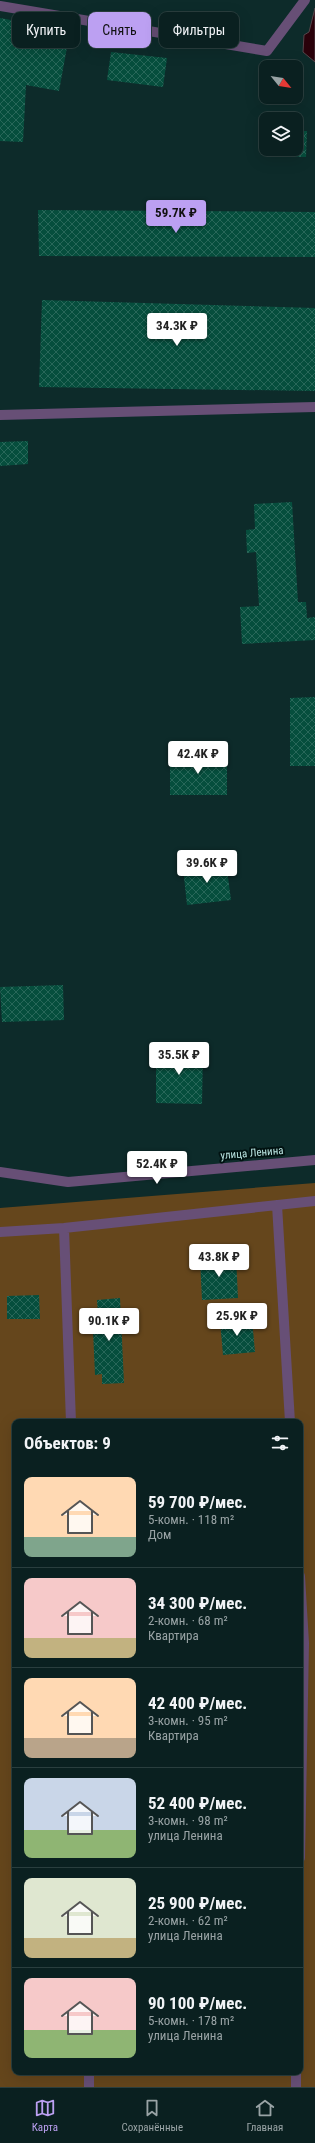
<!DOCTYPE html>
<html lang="ru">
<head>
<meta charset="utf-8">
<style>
  :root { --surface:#0a2020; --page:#132829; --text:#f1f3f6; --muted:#99a3a5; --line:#2a3e3e; --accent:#bca0f2 }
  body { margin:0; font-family:"Roboto Condensed",sans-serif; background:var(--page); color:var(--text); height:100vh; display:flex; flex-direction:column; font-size:15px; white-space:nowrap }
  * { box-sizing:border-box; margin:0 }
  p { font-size:13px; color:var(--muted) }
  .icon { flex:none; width:22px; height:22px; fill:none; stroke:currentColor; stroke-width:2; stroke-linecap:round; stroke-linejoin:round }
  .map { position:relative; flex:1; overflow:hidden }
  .panel { position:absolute; left:12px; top:1419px; width:291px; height:656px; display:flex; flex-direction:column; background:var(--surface); border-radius:8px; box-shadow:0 4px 16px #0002,0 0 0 1px var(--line) }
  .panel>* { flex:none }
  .banner { position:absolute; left:12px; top:12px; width:291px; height:36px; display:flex; gap:8px }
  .needle { width:26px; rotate:120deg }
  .tools { position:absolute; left:259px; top:60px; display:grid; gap:8px }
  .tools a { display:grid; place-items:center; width:44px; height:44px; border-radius:8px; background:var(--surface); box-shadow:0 4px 16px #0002,0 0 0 1px var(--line); font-size:20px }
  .price { position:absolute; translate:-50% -34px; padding:0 9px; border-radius:4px; background:#fff; color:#222; font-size:13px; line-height:26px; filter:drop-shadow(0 1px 2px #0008) }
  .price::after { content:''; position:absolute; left:50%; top:24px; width:12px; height:9px; margin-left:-6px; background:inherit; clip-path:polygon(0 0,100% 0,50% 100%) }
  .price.selected { background:var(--accent); color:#111 }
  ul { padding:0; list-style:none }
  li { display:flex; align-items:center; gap:12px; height:100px; padding:0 12px }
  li+li { border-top:1px solid var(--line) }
  li span { display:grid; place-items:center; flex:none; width:112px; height:80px; border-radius:8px; color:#555 }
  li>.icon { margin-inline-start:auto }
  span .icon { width:48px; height:48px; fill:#fffc; stroke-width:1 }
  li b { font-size:17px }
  h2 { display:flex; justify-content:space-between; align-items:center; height:48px; padding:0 12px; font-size:17px }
  .chip { padding:0 14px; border-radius:8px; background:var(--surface); box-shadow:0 4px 16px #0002,0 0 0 1px var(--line); font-size:14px; line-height:36px }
  .chip.selected { background:var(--accent); color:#111 }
  .menu { display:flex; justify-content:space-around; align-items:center; height:56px; border-top:1px solid var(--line); background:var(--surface); font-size:11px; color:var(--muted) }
  .menu a { display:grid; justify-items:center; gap:2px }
  .menu .selected { color:var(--accent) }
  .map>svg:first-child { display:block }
</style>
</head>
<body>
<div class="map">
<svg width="315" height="2087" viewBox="0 0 315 2087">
  <defs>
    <pattern id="building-cross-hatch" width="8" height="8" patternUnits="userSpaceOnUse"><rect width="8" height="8" fill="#064e3d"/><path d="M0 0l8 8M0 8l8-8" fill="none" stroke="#286759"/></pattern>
  </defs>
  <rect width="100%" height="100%" fill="#0d2b2a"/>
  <path fill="#65461c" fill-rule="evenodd" d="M315,1183v904h-315v-879zM15,1422h285v650h-285z"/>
  <path fill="#2a010a" stroke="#55454a" d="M315,8v54l-12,-10 1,-17 5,-3z"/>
  <path fill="url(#building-cross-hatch)" d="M0,18l70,13 -11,60 -33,-6 -3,57 -23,-1z
    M111,52l56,6 -4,29 -56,-7z
    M265,130l1,19h30v-18h11l-1,26 -41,-1z
    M38,210l277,2v45l-276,-1z
    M42,300l273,8v83l-276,-4z
    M28,441v23l-28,2v-24z
    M292,502l6,100h8l1,16 8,-1v23l-73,4 -2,-37 19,-1 -3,-54 -9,1 -1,-23 9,-1 -1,-25z
    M315,697v69h-25v-68z
    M170,754l57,1v40h-57z
    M226,862l5,38 -44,5 -4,-37z
    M63,985l1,35 -62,2 -2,-35z
    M156,1049h47l-1,55 -46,-1z
    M236,1257l2,41 -36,2 -2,-41z
    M39,1295l1,24h-33v-23z
    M120,1298l4,85 -22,1v-10l-7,1 -2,-44 6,-1 -2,-30z
    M252,1319l3,33 -32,3 -3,-34z"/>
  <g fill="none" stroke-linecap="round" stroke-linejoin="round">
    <path stroke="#674f76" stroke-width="10" d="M0,6l267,45 38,-51
      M0,415l315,-8
      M277,1205l13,217
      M64,1228l7,194
      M0,1232l64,-4 251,-27
      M300,1576l4,67 -4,215
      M89,2087v-15
      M296,2087v-15"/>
    <path stroke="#674f76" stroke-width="10" d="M0,1172l68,10 247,-22"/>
  </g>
  <g text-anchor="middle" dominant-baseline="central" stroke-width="4" stroke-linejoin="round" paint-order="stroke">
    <g font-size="11" fill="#b8e3e0" stroke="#011211">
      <text transform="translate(252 1153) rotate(-5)">улица Ленина</text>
    </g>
  </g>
</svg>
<div class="tools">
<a><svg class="needle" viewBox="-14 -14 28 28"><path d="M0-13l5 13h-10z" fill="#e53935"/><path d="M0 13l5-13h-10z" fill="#99a3a5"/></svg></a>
<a><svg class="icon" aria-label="layers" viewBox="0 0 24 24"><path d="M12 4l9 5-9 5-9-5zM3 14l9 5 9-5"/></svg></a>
</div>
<b class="price selected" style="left:176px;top:234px">59.7K ₽</b>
<b class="price" style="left:177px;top:347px">34.3K ₽</b>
<b class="price" style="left:198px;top:775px">42.4K ₽</b>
<b class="price" style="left:207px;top:884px">39.6K ₽</b>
<b class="price" style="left:179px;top:1076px">35.5K ₽</b>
<b class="price" style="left:157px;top:1185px">52.4K ₽</b>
<b class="price" style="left:219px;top:1278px">43.8K ₽</b>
<b class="price" style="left:237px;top:1337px">25.9K ₽</b>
<b class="price" style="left:109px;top:1342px">90.1K ₽</b>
<div class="banner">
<a class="chip">Купить</a>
<a class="chip selected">Снять</a>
<a class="chip">Фильтры</a>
</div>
<section class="panel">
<h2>Объектов: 9<svg class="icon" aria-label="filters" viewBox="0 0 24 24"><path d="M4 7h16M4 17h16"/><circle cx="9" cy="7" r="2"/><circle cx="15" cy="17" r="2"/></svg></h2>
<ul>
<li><span style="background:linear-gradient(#ffd9b3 75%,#7fa58c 0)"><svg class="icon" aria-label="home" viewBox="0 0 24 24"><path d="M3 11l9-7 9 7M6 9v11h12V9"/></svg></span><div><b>59 700 ₽/мес.</b><p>5-комн. · 118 m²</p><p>Дом</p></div></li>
<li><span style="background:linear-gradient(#f6c9c9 75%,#c2b280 0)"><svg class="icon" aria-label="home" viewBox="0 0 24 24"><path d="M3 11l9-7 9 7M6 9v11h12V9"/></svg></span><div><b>34 300 ₽/мес.</b><p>2-комн. · 68 m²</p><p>Квартира</p></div></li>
<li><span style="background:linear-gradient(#ffd9b3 75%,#b9a48a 0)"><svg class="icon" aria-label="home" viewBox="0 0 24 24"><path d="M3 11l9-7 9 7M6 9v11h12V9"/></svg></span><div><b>42 400 ₽/мес.</b><p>3-комн. · 95 m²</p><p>Квартира</p></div></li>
<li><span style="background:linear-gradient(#c9d6e8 65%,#8fb573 0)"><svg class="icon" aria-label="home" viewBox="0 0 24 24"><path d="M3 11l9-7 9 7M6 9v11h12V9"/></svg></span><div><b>52 400 ₽/мес.</b><p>3-комн. · 98 m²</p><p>улица Ленина</p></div></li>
<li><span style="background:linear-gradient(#dfe7d0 75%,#c2b280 0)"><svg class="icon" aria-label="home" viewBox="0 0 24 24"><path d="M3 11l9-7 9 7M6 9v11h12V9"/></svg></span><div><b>25 900 ₽/мес.</b><p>2-комн. · 62 m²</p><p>улица Ленина</p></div></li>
<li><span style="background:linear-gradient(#f6c9c9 65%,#8fb573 0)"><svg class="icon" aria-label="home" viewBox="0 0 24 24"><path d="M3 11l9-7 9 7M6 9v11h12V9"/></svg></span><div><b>90 100 ₽/мес.</b><p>5-комн. · 178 m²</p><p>улица Ленина</p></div></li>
</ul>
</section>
</div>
<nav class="menu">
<a class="selected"><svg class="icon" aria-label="map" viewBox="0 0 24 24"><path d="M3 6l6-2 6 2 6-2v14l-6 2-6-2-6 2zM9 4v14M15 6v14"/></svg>Карта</a>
<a><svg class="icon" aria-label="saved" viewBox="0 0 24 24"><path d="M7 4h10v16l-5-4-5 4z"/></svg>Сохранённые</a>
<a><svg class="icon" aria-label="home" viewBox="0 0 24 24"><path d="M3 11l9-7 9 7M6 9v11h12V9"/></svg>Главная</a>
</nav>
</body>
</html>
